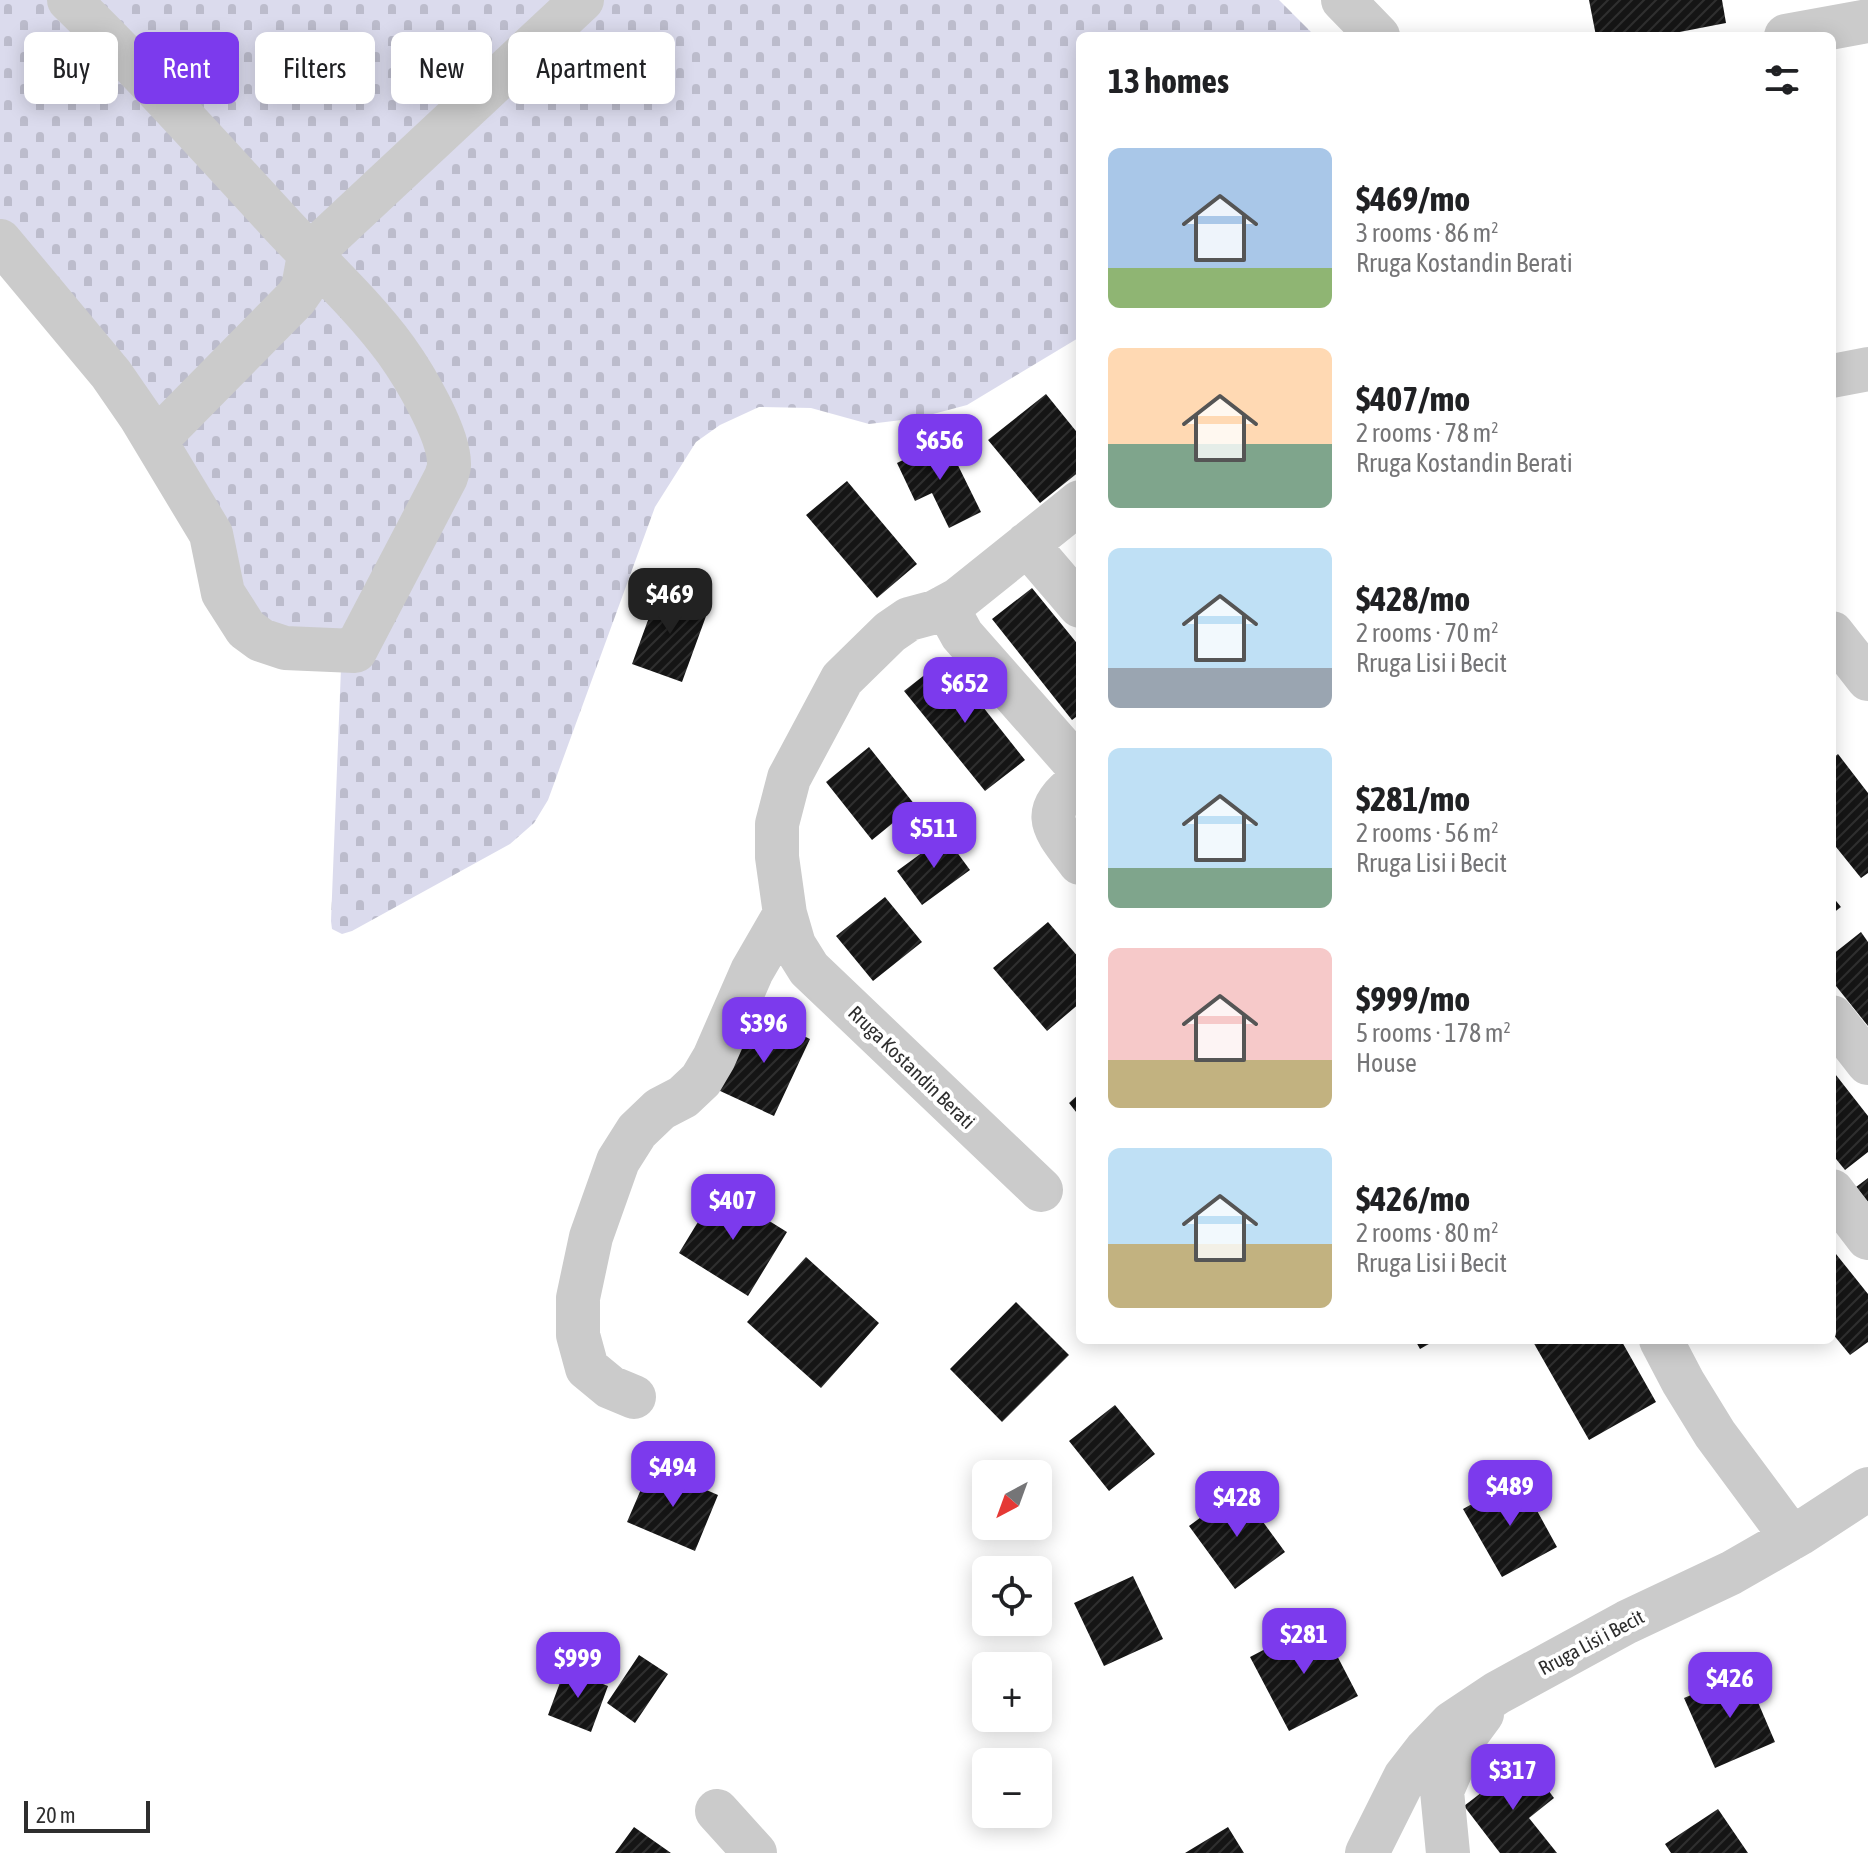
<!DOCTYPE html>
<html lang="en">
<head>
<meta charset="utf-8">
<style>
  :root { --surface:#fff; --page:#f2f2f2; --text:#202124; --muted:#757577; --accent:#7c3aed }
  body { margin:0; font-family:"Asap Condensed",sans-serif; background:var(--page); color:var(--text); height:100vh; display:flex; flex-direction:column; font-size:30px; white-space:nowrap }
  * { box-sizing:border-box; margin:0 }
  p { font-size:26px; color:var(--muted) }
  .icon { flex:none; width:44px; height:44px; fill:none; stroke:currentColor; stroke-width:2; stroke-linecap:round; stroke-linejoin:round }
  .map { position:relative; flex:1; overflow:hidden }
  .details { position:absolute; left:1076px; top:32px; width:760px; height:1312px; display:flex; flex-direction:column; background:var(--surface); border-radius:12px; box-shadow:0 4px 20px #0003 }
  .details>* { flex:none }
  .guide { position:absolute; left:24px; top:32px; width:760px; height:72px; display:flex; gap:16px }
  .needle { width:52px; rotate:221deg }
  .tools { position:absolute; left:972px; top:1460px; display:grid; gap:16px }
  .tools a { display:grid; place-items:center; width:80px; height:80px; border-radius:12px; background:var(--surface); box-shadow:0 4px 20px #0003; font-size:40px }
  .scale { position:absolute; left:24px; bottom:20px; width:126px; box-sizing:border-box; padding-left:8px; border:4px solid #2e2e2e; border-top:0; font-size:22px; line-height:28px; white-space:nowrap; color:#2e2e2e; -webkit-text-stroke:6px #fff; paint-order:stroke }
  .price { position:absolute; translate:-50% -68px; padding:0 18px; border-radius:16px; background:var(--accent); color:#fff; font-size:26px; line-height:52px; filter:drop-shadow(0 2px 4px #0008) }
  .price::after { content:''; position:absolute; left:50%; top:48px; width:24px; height:18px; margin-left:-12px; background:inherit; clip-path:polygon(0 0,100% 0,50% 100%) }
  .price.current { background:#222; color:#fff }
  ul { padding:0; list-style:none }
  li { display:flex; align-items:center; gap:24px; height:200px; padding:0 32px }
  li span { display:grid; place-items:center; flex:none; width:224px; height:160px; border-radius:12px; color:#555 }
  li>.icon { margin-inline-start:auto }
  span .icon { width:96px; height:96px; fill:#fffc; stroke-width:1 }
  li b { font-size:34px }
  h2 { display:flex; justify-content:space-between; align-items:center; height:96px; padding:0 32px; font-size:34px }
  .pill { padding:0 28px; border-radius:12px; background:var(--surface); box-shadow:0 4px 20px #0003; font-size:28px; line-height:72px }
  .pill.current { background:var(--accent); color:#fff }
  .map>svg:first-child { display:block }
</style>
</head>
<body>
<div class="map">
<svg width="1868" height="1853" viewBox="0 0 1868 1853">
  <defs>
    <pattern id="cemetery-stones" width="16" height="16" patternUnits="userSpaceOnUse" patternTransform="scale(2)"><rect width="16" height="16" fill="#dbdbed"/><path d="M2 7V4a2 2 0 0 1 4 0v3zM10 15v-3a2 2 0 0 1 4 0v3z" fill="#bcbccc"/></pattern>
    <pattern id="building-hatch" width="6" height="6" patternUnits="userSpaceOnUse" patternTransform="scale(2)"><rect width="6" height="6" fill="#151515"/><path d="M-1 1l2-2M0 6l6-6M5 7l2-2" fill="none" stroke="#2f2f2f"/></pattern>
  </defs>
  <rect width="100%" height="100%" fill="#fff"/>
  <path fill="url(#cemetery-stones)" d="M0,0h1279l36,36h-235v301l-113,68 -49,13 -49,6 -58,-16 -52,-1 -39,18 -24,17 -41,65 -107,293 -14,23 -24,21 -158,87 -10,3 -10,-5 -1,-8 10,-253 -90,-26 -27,-109 -224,-304z"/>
  <path fill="url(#building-hatch)" d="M1589,0h133l4,23 -67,13h-63z
    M1046,394l34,42v35l-40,32 -52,-63z
    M945,439l36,73 -32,16 -17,-35 -17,8 -18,-38z
    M847,481l70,83 -40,34 -71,-83z
    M1032,588l48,59v67l-8,6 -80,-101z
    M659,590l50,18 -27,74 -50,-18z
    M945,659l80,101 -40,31 -81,-100z
    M869,747l46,58 -43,35 -46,-58z
    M1838,754l30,39v80l-7,5 -29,-36v-83z
    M945,836l25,34 -48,35 -25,-34z
    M1832,896l9,11 -9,7z
    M885,897l37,45 -49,39 -37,-45z
    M1048,922l32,37v44l-33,28 -54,-63z
    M1861,932l7,10v84l-36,-45v-26z
    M755,1013l55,26 -36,77 -56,-26z
    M1832,1070l36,46v36l-23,18 -13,-16z
    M1080,1093v24l-11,-14z
    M1868,1178v24l-12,-15z
    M718,1189l69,43 -39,64 -69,-43z
    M1832,1249l36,45v48l-18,13 -18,-22z
    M806,1257l73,66 -58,65 -74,-66z
    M1016,1302l53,53 -67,67 -52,-53z
    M1415,1340h21l-16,9z
    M1532,1340h89l35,62 -67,38z
    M1115,1405l40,49 -46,37 -40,-50z
    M651,1466l67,29 -23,56 -68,-29z
    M1519,1478l38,69 -55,30 -39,-68z
    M1239,1489l46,63 -50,37 -46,-63z
    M1133,1576l30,63 -59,27 -30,-63z
    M1319,1621l39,75 -69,35 -39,-74z
    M639,1655l29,19 -33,49 -28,-20z
    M565,1669l43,17 -17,46 -43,-17z
    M1745,1672l30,70 -60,26 -31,-70z
    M1525,1759l29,39 -25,20 28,35h-57l-36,-47z
    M1718,1809l30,44h-77l-6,-9z
    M634,1827l37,26h-56z
    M1228,1827l16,26h-59z"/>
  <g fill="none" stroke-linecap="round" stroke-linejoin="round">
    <path stroke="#cbcbcb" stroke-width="44" d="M1343,0l35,36
      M1786,36l82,-15
      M0,241l111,133 29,42 71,118 12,59 23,36 15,11 24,8 70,3 91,-174c1,-4 3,-8 3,-12 1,-30 -35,-90 -53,-115 -33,-45 -76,-84 -114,-125 -70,-76 -139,-153 -213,-225
      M1832,376l36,-7
      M155,441l141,-143 7,-10 6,-33 273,-255
      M1027,544l53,62
      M946,606l16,29 118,134
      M1832,633l36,46
      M1080,781c-43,32 -27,46 0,82
      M1832,1017l36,46
      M1041,1190l-232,-221 -15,-24 -9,-31 -8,-57v-33l12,-46 53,-99 48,-47 19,-13 26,-7 24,-13 121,-97
      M1832,1191l36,47
      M1661,1340l22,42 32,52 77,104
      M634,1397l-24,-10 -23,-19 -9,-33v-37l13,-61 27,-76 19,-30 23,-22 23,-12 18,-17 13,-22 38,-87 33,-57
      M717,1811l38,42
      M1367,1853l38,-76 21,-27 26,-27 45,-30 130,-71 104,-49 68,-39 69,-45
      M1448,1853l-6,-62 23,-54 17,-23"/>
  </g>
  <g text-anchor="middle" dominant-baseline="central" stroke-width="8" stroke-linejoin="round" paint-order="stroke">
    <g font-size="20" fill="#2e2e2e" stroke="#fff">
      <text transform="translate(912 1067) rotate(44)">Rruga Kostandin Berati</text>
      <text transform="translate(1591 1642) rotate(-28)">Rruga Lisi i Becit</text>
    </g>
  </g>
</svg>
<div class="tools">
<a><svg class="needle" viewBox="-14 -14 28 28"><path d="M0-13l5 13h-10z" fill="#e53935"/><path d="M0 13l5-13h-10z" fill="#757577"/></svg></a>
<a><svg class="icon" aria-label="locate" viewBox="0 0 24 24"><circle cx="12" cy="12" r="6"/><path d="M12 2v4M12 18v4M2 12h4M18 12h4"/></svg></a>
<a>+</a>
<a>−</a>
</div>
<div class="scale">20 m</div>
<b class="price" style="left:940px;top:482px">$656</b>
<b class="price current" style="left:670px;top:636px">$469</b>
<b class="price" style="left:965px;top:725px">$652</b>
<b class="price" style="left:934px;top:870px">$511</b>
<b class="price" style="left:764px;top:1065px">$396</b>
<b class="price" style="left:733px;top:1242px">$407</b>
<b class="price" style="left:673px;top:1509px">$494</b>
<b class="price" style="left:1510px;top:1528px">$489</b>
<b class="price" style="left:1237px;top:1539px">$428</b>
<b class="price" style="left:1304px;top:1676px">$281</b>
<b class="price" style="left:578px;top:1700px">$999</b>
<b class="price" style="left:1730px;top:1720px">$426</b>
<b class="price" style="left:1513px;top:1812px">$317</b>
<div class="guide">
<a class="pill">Buy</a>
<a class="pill current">Rent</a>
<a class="pill">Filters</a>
<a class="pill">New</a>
<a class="pill">Apartment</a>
</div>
<section class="details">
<h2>13 homes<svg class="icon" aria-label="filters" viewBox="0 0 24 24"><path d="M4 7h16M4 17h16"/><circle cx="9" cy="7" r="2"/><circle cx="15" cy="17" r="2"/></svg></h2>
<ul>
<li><span style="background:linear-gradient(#a9c7e8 75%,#8fb573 0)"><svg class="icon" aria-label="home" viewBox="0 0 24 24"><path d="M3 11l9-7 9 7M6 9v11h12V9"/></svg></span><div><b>$469/mo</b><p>3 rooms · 86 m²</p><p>Rruga Kostandin Berati</p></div></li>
<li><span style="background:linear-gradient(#ffd9b3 60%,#7fa58c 0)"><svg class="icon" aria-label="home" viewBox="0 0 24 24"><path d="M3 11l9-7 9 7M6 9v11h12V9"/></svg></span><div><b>$407/mo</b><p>2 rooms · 78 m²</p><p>Rruga Kostandin Berati</p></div></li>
<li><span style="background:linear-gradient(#bfe0f5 75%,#9aa5b1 0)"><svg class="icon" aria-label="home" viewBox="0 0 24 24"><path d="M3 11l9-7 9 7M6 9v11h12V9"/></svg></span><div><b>$428/mo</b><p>2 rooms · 70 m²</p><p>Rruga Lisi i Becit</p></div></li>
<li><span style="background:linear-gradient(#bfe0f5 75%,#7fa58c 0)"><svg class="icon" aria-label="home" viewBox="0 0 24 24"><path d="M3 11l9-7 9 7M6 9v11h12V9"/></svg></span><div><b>$281/mo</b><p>2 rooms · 56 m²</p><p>Rruga Lisi i Becit</p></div></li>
<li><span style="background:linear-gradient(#f6c9c9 70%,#c2b280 0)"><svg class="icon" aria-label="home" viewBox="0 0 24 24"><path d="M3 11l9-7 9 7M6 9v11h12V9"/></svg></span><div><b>$999/mo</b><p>5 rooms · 178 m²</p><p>House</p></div></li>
<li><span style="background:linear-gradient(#bfe0f5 60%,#c2b280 0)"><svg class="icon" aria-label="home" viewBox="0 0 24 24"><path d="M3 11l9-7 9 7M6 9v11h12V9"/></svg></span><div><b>$426/mo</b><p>2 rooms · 80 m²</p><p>Rruga Lisi i Becit</p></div></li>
</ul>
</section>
</div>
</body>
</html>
